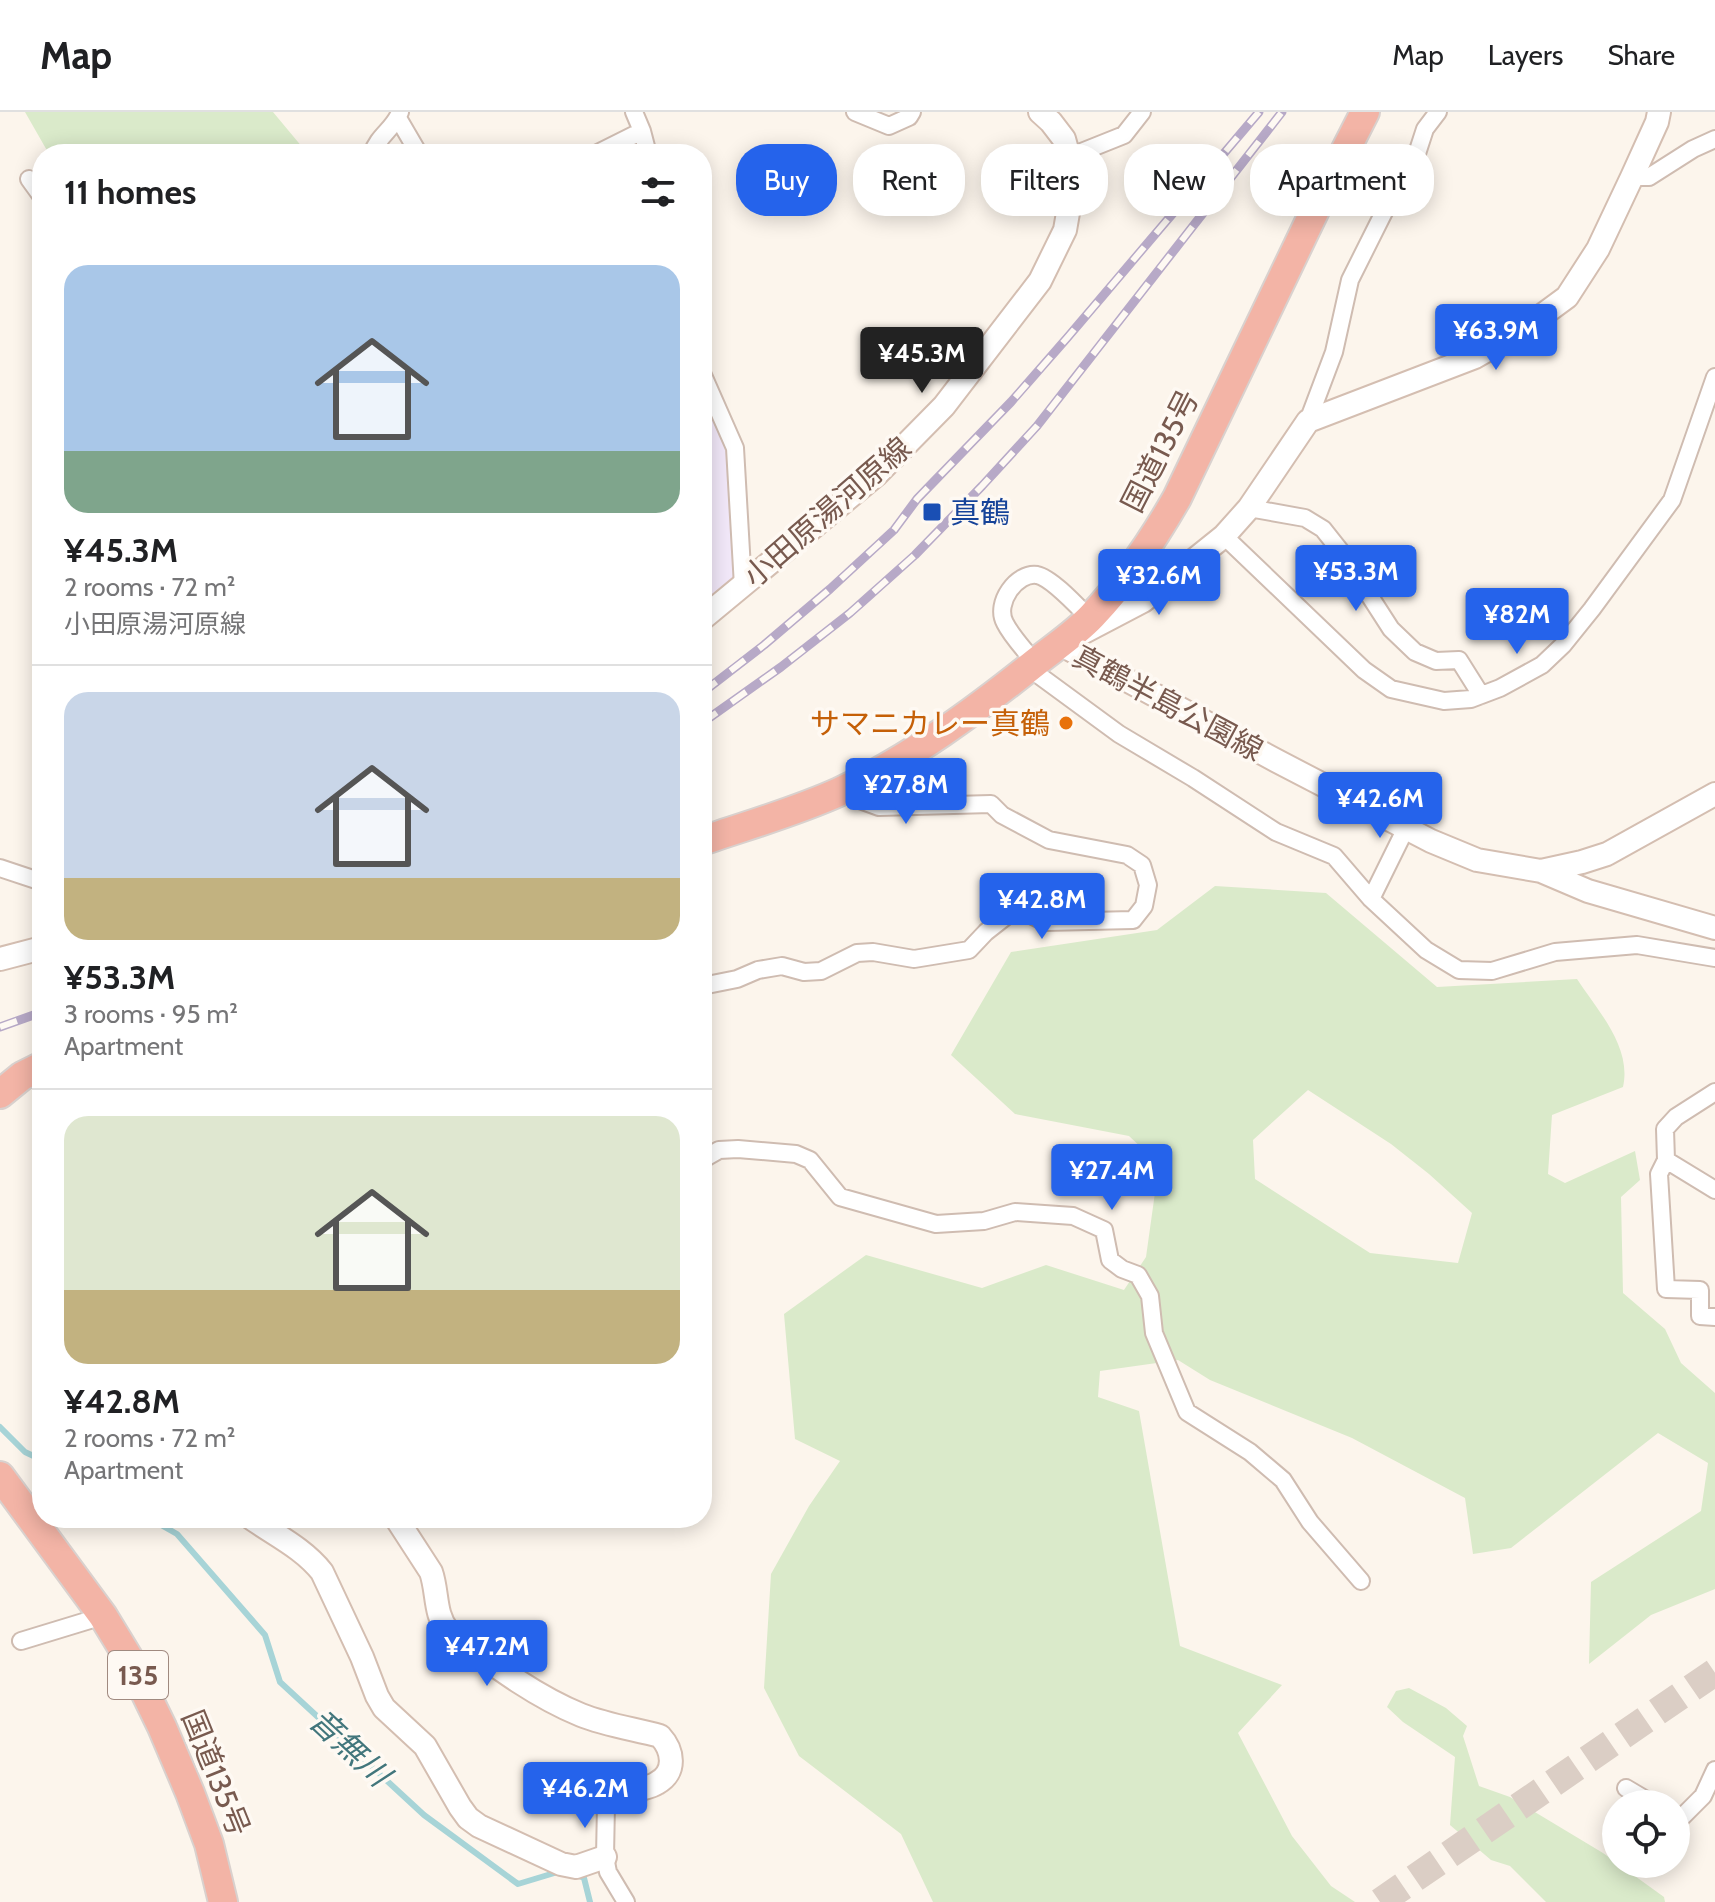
<!DOCTYPE html>
<html lang="en">
<head>
<meta charset="utf-8">
<style>
  :root { --surface:#fff; --page:#f6f6f6; --text:#202124; --muted:#757577; --line:#e0e0e0; --accent:#2563eb }
  body { margin:0; font-family:Cabin,"Noto Sans JP",sans-serif; background:var(--page); color:var(--text); height:100vh; display:flex; flex-direction:column; font-size:30px; white-space:nowrap }
  * { box-sizing:border-box; margin:0 }
  p { font-size:26px; color:var(--muted) }
  .icon { flex:none; width:44px; height:44px; fill:none; stroke:currentColor; stroke-width:2; stroke-linecap:round; stroke-linejoin:round }
  .map { position:relative; flex:1; overflow:hidden }
  .drawer { position:absolute; left:32px; top:32px; width:680px; height:1384px; display:flex; flex-direction:column; background:var(--surface); border-radius:32px; box-shadow:0 4px 20px #0003 }
  .drawer>* { flex:none }
  .hud { position:absolute; left:736px; top:32px; width:760px; height:72px; display:flex; gap:16px }
  .tools { position:absolute; left:1602px; top:1678px; display:grid; gap:16px }
  .tools a { display:grid; place-items:center; width:88px; height:88px; border-radius:50%; background:var(--surface); box-shadow:0 4px 20px #0003; font-size:40px }
  .price { position:absolute; translate:-50% -68px; padding:0 18px; border-radius:8px; background:var(--accent); color:#fff; font-size:26px; line-height:52px; filter:drop-shadow(0 2px 4px #0008) }
  .price::after { content:''; position:absolute; left:50%; top:48px; width:24px; height:18px; margin-left:-12px; background:inherit; clip-path:polygon(0 0,100% 0,50% 100%) }
  .price.current { background:#222; color:#fff }
  ul { padding:0; list-style:none }
  li { display:grid; align-content:center; gap:16px; height:424px; padding:0 32px }
  li+li { border-top:2px solid var(--line) }
  li span { display:grid; place-items:center; height:248px; border-radius:24px; color:#555 }
  li>.icon { margin-inline-start:auto }
  span .icon { width:144px; height:144px; fill:#fffc; stroke-width:1 }
  li b { font-size:34px }
  h2 { display:flex; justify-content:space-between; align-items:center; height:96px; padding:0 32px; font-size:34px }
  .pill { padding:0 28px; border-radius:32px; background:var(--surface); box-shadow:0 4px 20px #0003; font-size:28px; line-height:72px }
  .pill.current { background:var(--accent); color:#fff }
  header { display:flex; align-items:center; gap:48px; box-sizing:border-box; height:112px; padding:0 40px; background:var(--surface); border-bottom:2px solid var(--line) }
  header strong { font-size:38px }
  nav { display:flex; gap:44px; margin-inline-start:auto; font-size:28px }
  .map>svg:first-child { display:block }
</style>
</head>
<body>
<header>
<strong>Map</strong>
<nav><a>Map</a><a>Layers</a><a>Share</a></nav>
</header>
<div class="map">
<svg width="1715" height="1790" viewBox="0 0 1715 1790">
  <rect width="100%" height="100%" fill="#fcf5ec"/>
  <path fill="#f2e8f9" d="M702,280l26,55 6,131 -32,26z"/>
  <path fill="#daeaca" fill-rule="evenodd" d="M25,0h248l35,42h-259z
    M1215,774l111,7 111,94 140,-8c21,32 55,68 46,108l-71,28 -4,59 17,9 70,-32 5,29 -19,17 2,96 42,36 16,34 34,30v196l-64,26 -62,49 2,-82 110,-71 7,-48 -50,-30 -147,115 -38,6 -8,-56 -113,-60 -142,-58 -32,-20 -78,11 -2,26 41,14 41,235 102,39 -44,48 54,103 39,50 24,16h-422l-32,-68 -102,-78 -35,-68 7,-114 38,-68 31,-45 -45,-22 -11,-125 82,-59 116,33 64,-23 78,25 22,-33 13,-93 -30,-28 -114,-22 -64,-59 60,-103 146,-22zM1308,978l83,54 38,30 43,39 -14,50 -88,-10 -115,-74 -2,-39z
    M1409,1576l37,20 21,18 -4,10 16,50 31,11 93,56 61,44 1,5h-119l-36,-36 -19,-6 -41,-35 5,-68 -52,-35 -16,-15 9,-16z"/>
  <g fill="none" stroke-linecap="round" stroke-linejoin="round">
    <path stroke="#a7d4d7" stroke-width="6" d="M0,1315l25,25 17,8
      M149,1406l28,16 88,101 15,47 144,133 94,69 43,-13
      M575,1762l9,4 6,24"/>
    <path stroke="#dbcec5" stroke-width="28" stroke-dasharray="28 14" stroke-linecap="butt" d="M1380,1790l335,-230"/>
    <defs>
      <path id="street" d="M634,0l8,19 6,23
        M855,0l34,14 20,-9 3,-5
        M398,6l21,36
        M372,42c6,-19 22,-25 28,-42
        M596,42l46,-23
        M1069,45l55,-22 18,-23
        M1632,65h17l44,-28 22,-10
        M29,67l13,18
        M702,261l33,75 8,138
        M1308,309l26,-69 16,-72 35,-70 26,-38 14,-43 13,-17
        M1249,396l56,10 18,11 19,24 49,76 24,23 21,9 23,-1 22,35
        M1224,424l140,134 27,19 53,12 27,-2 29,-11 42,-23 21,-20 29,-36 80,-109 43,-123
        M1035,551c-10,-13 -23,-26 -30,-40 -11,-20 12,-51 32,-48 15,3 42,33 53,44
        M1029,556l90,66 74,44 83,54 58,24 37,43 55,51 33,20 33,1 63,-19 82,-7 78,13
        M0,756l42,14
        M1371,787l35,-71
        M702,874l35,-7 21,-9 24,-4 22,6 17,-1 36,-18 16,-1 41,7 55,-9 17,-18 23,-18 22,1 14,7 88,-2 11,-14 4,-21 -6,-20 -15,-10 -78,-15 -47,-25 -11,-11 -112,3 -19,-7 -7,-15
        M1715,980l-39,25 -11,12 1,31 -7,14 7,115 34,1v26l15,1
        M1666,1048l49,30
        M702,1051l3,-5 14,-8 19,-1 58,5 14,6 30,37 96,27 48,-3 31,-9 58,4 31,14 6,30 12,9 16,6 12,21 4,37 33,79 63,40 33,28 27,42 51,59
        M21,1529l82,-25
        M1626,1676l27,16
        M1676,1706l3,2 24,-24 12,-26
        M626,1790l-18,-30 -3,-15 1,-53c8,-11 19,-11 31,-14"/>
      <path id="secondary" d="M702,507l174,-144 68,-69 96,-125 25,-51 7,-40 -3,-33 -5,-18 -13,-17 -11,-10
        M1082,521l61,-32 81,-65 25,-28 59,-87 167,-64 47,-27 45,-33 31,-48 34,-72 25,-55 2,-10
        M1060,532l217,117 154,80 46,19 64,11 41,-9 25,-8 108,-60
        M1541,759l47,20 127,37
        M0,847l42,-11
        M251,1406c24,17 52,30 71,54l40,85 15,39 7,12 41,38 35,61 8,11 11,8 82,38 15,3 29,-10
        M396,1406l35,54c7,20 3,42 17,59 42,31 84,64 133,84 25,10 53,14 79,21 13,14 17,36 -3,47 -6,4 -14,5 -20,7"/>
      <path id="highway" d="M702,729c46,-16 93,-29 137,-49 71,-33 136,-81 197,-130 19,-15 40,-29 56,-46 34,-36 61,-76 85,-118l139,-290 49,-96
        M0,982l22,-18 20,-10
        M0,1364l103,140 25,41 34,70 28,66 19,51 14,58"/>
    </defs>
    <use href="#street" stroke="#cfbcb1" stroke-width="20"/>
    <use href="#secondary" stroke="#d4beb1" stroke-width="26"/>
    <use href="#highway" stroke="#d9d1ce" stroke-width="32"/>
    <use href="#street" stroke="#fff" stroke-width="16"/>
    <use href="#secondary" stroke="#fff" stroke-width="22"/>
    <use href="#highway" stroke="#f3b4a6" stroke-width="28"/>
    <defs>
      <path id="rail" d="M702,581l62,-48 66,-56 64,-59 23,-31 94,-97 56,-64 192,-226
        M702,611l79,-56 69,-54 65,-58 67,-69 55,-60 245,-314
        M0,915l42,-15"/>
    </defs>
    <use href="#rail" stroke="#b7a9c7" stroke-width="9"/>
    <use href="#rail" stroke="#fef9f3" stroke-width="6" stroke-dasharray="18" stroke-linecap="butt"/>
  </g>
  <rect fill="#1a4fb4" stroke="#fef9f3" stroke-width="3" x="922" y="390" width="20" height="20" rx="4"/>
  <circle fill="#e8710a" stroke="#fef9f3" stroke-width="3" cx="1066" cy="611" r="8"/>
  <g text-anchor="middle" dominant-baseline="central" stroke-width="7" stroke-linejoin="round" paint-order="stroke">
    <rect fill="#fef9f3" stroke="#a08a80" stroke-width="2" x="108" y="1539" width="60" height="48" rx="6"/>
    <g font-size="28" font-weight="bold" fill="#785a4f">
      <text x="138" y="1563">135</text>
    </g>
    <g font-size="30" fill="#785a4f" stroke="#fef9f3">
      <text transform="translate(1160 339) rotate(-63)">国道135号</text>
      <text transform="translate(827 400) rotate(-41)">小田原湯河原線</text>
      <text transform="translate(1168 591) rotate(28)">真鶴半島公園線</text>
      <text transform="translate(216 1661) rotate(68)">国道135号</text>
    </g>
    <g font-size="30" fill="#164399" stroke="#fef9f3" text-anchor="start">
      <text x="950" y="400">真鶴</text>
    </g>
    <g font-size="30" fill="#c56008" stroke="#fef9f3" text-anchor="end">
      <text x="1050" y="611">サマニカレー真鶴</text>
    </g>
    <g font-size="32" font-style="italic" fill="#42767c" stroke="#fef9f3">
      <text transform="translate(350 1635) rotate(43)">音無川</text>
    </g>
  </g>
</svg>
<div class="tools">
<a><svg class="icon" aria-label="locate" viewBox="0 0 24 24"><circle cx="12" cy="12" r="6"/><path d="M12 2v4M12 18v4M2 12h4M18 12h4"/></svg></a>
</div>
<b class="price" style="left:1496px;top:260px">¥63.9M</b>
<b class="price current" style="left:922px;top:283px">¥45.3M</b>
<b class="price" style="left:1356px;top:501px">¥53.3M</b>
<b class="price" style="left:1159px;top:505px">¥32.6M</b>
<b class="price" style="left:1517px;top:544px">¥82M</b>
<b class="price" style="left:906px;top:714px">¥27.8M</b>
<b class="price" style="left:1380px;top:728px">¥42.6M</b>
<b class="price" style="left:1042px;top:829px">¥42.8M</b>
<b class="price" style="left:1112px;top:1100px">¥27.4M</b>
<b class="price" style="left:487px;top:1576px">¥47.2M</b>
<b class="price" style="left:585px;top:1718px">¥46.2M</b>
<div class="hud">
<a class="pill current">Buy</a>
<a class="pill">Rent</a>
<a class="pill">Filters</a>
<a class="pill">New</a>
<a class="pill">Apartment</a>
</div>
<section class="drawer">
<h2>11 homes<svg class="icon" aria-label="filters" viewBox="0 0 24 24"><path d="M4 7h16M4 17h16"/><circle cx="9" cy="7" r="2"/><circle cx="15" cy="17" r="2"/></svg></h2>
<ul>
<li><span style="background:linear-gradient(#a9c7e8 75%,#7fa58c 0)"><svg class="icon" aria-label="home" viewBox="0 0 24 24"><path d="M3 11l9-7 9 7M6 9v11h12V9"/></svg></span><div><b>¥45.3M</b><p>2 rooms · 72 m²</p><p>小田原湯河原線</p></div></li>
<li><span style="background:linear-gradient(#c9d6e8 75%,#c2b280 0)"><svg class="icon" aria-label="home" viewBox="0 0 24 24"><path d="M3 11l9-7 9 7M6 9v11h12V9"/></svg></span><div><b>¥53.3M</b><p>3 rooms · 95 m²</p><p>Apartment</p></div></li>
<li><span style="background:linear-gradient(#dfe7d0 70%,#c2b280 0)"><svg class="icon" aria-label="home" viewBox="0 0 24 24"><path d="M3 11l9-7 9 7M6 9v11h12V9"/></svg></span><div><b>¥42.8M</b><p>2 rooms · 72 m²</p><p>Apartment</p></div></li>
</ul>
</section>
</div>
</body>
</html>
